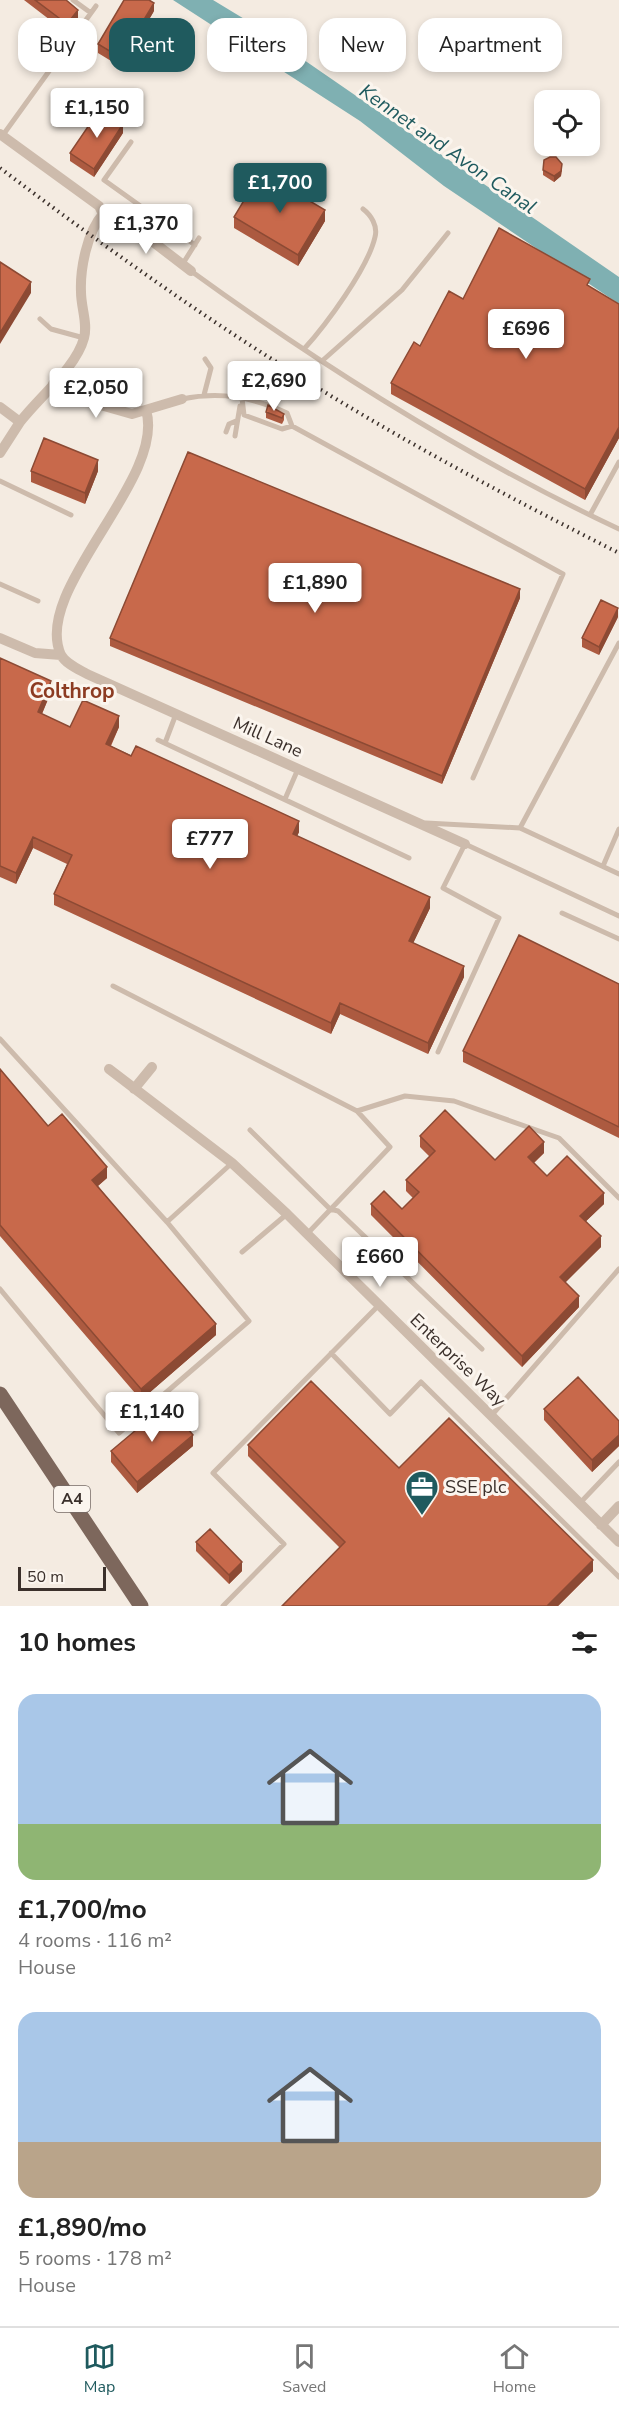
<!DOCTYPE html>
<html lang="en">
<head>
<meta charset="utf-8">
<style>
  :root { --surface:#fff; --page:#f2f2f2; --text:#222; --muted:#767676; --line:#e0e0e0; --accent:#1f5a5e }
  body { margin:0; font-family:"Nunito Sans",sans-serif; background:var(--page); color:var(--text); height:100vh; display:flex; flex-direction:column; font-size:22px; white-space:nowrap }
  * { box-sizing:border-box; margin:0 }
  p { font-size:20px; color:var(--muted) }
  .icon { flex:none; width:33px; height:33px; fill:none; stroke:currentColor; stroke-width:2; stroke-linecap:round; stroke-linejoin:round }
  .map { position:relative; height:1606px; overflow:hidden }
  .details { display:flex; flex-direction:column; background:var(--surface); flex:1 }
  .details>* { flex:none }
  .hud { position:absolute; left:18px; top:18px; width:584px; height:54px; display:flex; gap:12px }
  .buttons { position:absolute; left:534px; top:90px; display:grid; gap:12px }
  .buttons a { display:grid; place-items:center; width:66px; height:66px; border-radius:12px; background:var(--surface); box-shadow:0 3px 9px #0003; font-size:30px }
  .scale { position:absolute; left:18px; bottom:15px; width:88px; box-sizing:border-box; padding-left:6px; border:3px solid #3b302b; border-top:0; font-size:16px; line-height:21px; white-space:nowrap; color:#3b302b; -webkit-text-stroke:4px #fbf5ee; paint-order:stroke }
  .price { position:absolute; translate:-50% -51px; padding:0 14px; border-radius:6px; background:#fff; color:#222; font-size:20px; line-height:39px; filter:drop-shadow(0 2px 3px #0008) }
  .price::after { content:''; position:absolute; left:50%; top:36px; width:18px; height:14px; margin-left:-9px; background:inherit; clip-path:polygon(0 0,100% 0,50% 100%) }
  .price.current { background:var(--accent); color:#fff }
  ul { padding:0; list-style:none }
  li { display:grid; align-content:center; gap:12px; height:318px; padding:0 18px }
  li span { display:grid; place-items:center; height:186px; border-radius:18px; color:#555 }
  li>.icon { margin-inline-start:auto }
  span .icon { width:108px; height:108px; fill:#fffc; stroke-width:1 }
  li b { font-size:26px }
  h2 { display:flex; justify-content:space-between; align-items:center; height:72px; padding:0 18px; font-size:26px }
  .chip { padding:0 21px; border-radius:18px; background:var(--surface); box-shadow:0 3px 9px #0003; font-size:21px; line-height:54px }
  .chip.current { background:var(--accent); color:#fff }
  .tabs { display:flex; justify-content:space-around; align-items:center; height:84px; border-top:2px solid var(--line); background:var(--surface); font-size:16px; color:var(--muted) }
  .tabs a { display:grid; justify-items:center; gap:3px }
  .tabs .current { color:var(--accent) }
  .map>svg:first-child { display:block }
</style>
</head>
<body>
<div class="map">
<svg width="619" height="1606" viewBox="0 0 619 1606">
  <rect width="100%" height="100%" fill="#f4ebe1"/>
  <path fill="#7fb0b2" d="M173,0h40l33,20 373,257v27l-175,-118 -84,-65z"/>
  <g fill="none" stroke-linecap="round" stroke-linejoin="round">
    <path stroke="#cdbbac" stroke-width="5" d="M73,0l18,13
      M3,135l93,-129
      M131,142l-27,38 91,65
      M182,265l17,-27
      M191,271c135,98 277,187 428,258
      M40,319l11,10 33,9
      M304,349c22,-24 64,-81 71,-112 3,-11 -4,-22 -12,-28
      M322,361l80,-71 46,-57
      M204,395l7,-27 -6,-9
      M242,398l2,17 38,14 10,-3
      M182,399c38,-8 70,-2 105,14l5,13 271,148 -90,204
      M226,432l3,-8 7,-3
      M235,436l5,-30
      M0,481l71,34
      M590,515l29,-53
      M0,584l38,17
      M158,740l251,118
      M165,743l11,-29
      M285,799l13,-30
      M426,823l94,5 99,-185
      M520,828l99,46
      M603,866l16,-37
      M562,913l57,26
      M113,986l244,125
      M0,1039l167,183 82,99 -130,112 -119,-144
      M438,1052l61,-134 -56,-30 22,-44 154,72
      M250,1130l80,79 8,2 144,138
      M167,1222l65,-59
      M308,1233l82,-86 -33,-36 48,-15 49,5 105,37 60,60
      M242,1252l45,-38
      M331,1353l59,61 31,-32 198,195
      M491,1416l128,-147
      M580,1503l39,-41
      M223,1606l61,-62 -71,-71 165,-167"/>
    <path stroke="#cdbbac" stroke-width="10" d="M0,134l99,72 4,8
      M103,214l4,-2 11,3 73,56
      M53,384l44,20 35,10 50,-15
      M0,407l20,15c19,-25 56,-54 64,-84 4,-15 -3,-30 -3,-46 -1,-23 6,-60 22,-78
      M146,410c21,69 -115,180 -85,245 5,9 17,14 26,19l378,170
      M0,453l20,-31
      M0,638l35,15 26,2
      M109,1069l123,94 55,51 332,328
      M134,1089l18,-22
      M601,1525l18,-19"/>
    <path stroke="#7d675c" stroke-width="15" d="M0,1394l141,212"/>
    <path stroke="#3b302b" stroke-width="4" stroke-dasharray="1.5 4.5" stroke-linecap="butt" d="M0,168c93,70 187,138 286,200 107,68 220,128 333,185"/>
  </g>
  <path fill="#ac5a40" d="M24,0h42l12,18 -11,15z
    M154,11l-33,56 -23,-14v-9z
    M123,133l-29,44 -24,-16v-8z
    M543,170h19l-1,6 -7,6 -11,-7z
    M234,217l91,4 -27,45 -64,-38z
    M590,287l29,17v134l-34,62 -194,-106v-11l29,-37 43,-47z
    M266,412l18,2v6l-2,4 -16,-6z
    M31,471h67l-13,33 -54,-22z
    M520,598l-78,186 -332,-138v-8z
    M618,617l-19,38 -17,-8v-9z
    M0,658l51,34 -9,22 28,13h49l-8,19 188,86 -2,4 133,72 -17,35 51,34 -36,77 -88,-40 -9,20 -277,-129v-11l13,-30 -34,-16 -17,36 -16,-7z
    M619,984v154l-156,-76v-11z
    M0,1069l48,57 59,52 -9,8 118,149 -75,65 -141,-164z
    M420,1136l75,24 49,-7 -10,10 13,13 57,28 -18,17 15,26 -36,35 14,25 -57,60 -151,-152v-11l31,5 11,-11 -7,-7v-11l24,-23 -10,-10z
    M544,1409l75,12v25l-27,26 -48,-52z
    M248,1445l151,23 194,103 -35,35h-276l58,-58 -92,-92z
    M193,1446l-56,47 -26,-31v-11z
    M196,1542l46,29 -13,13 -33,-33z"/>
  <path fill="#8c4a34" d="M154,3v8l-33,56v-9z
    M78,10v8l-11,15v-9z
    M123,124v9l-29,44v-8z
    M562,164l-1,12 -7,6v-6z
    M325,210v11l-27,45v-11z
    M31,282v11l-31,51v-11z
    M619,427v11l-34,62v-11z
    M98,460v11l-13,33v-11z
    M520,589v9l-78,186v-8z
    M618,608v9l-19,38v-8z
    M51,681v11l-13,31v-11z
    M119,716v11l-13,28v-11z
    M299,821v11l-6,13v-11z
    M33,837v11l-17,36v-11z
    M430,897v11l-21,44v-11z
    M464,966v11l-36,77v-11z
    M340,1003v11l-9,20v-11z
    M544,1142v11l-16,15v-11z
    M107,1167v11l-15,13v-11z
    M604,1193v11l-24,23v-11z
    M601,1236v11l-41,41v-11z
    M579,1296v11l-57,60v-11z
    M216,1324v11l-75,65v-11z
    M193,1435v11l-56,47v-11z
    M619,1435v11l-27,26v-12z
    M593,1560v11l-35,35h-11z
    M242,1562v9l-13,13v-9z"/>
  <path fill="#c8694b" stroke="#8c4a34" stroke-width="1.5" d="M35,0h31l12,10 -11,14z
    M124,0h25l5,3 -33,55 -23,-14z
    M100,109l23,15 -29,45 -24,-16z
    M550,157h6l6,7 -1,7 -7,5 -11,-6 1,-10z
    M261,172l64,38 -27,45 -64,-38z
    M499,228l91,51 -3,6 32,19v123l-34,62 -194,-106 23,-41 6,4 29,-55 14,8z
    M0,262l31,20 -31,51z
    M268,405l16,9 -2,4 -16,-6z
    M44,438l54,22 -13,33 -54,-22z
    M188,452l332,137 -78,187 -332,-138z
    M601,600l17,8 -19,39 -17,-9z
    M0,658l51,23 -13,31 32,15 13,-27 36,16 -13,28 25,12 5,-10 163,75 -6,13 137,63 -21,44 55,25 -36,77 -88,-40 -9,20 -277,-129 18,-39 -39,-18 -17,36 -16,-7z
    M519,935l100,49v143l-156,-76z
    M0,1069l48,57 14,-12 45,53 -15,13 124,144 -75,65 -141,-164z
    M445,1110l50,50 34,-34 15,16 -16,15 19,19 20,-20 37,37 -24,23 21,20 -41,41 19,19 -57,60 -151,-152 13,-13 18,18 17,-17 -13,-12 29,-29 -15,-15z
    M578,1377l41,44v14l-27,25 -48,-51z
    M311,1381l88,87 50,-50 144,142 -46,46h-265l63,-64 -97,-97z
    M167,1404l26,31 -56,47 -26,-31z
    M210,1529l32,33 -13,13 -33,-33z"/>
  <defs>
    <symbol id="office-pin" viewBox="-11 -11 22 30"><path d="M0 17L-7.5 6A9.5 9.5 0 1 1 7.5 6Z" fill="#1f5a5e" stroke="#fbf5ee"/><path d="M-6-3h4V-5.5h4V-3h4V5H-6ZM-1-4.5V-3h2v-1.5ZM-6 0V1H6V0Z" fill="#fff"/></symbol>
  </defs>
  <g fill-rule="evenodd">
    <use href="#office-pin" x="403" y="1468" width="38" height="52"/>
  </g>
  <g text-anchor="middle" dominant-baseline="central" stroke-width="6" stroke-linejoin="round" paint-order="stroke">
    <rect fill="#fbf5ee" stroke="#756b66" stroke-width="1.5" x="54" y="1486" width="36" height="26" rx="4.5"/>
    <g font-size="16" font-weight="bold" fill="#3b302b">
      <text x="72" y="1499">A4</text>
    </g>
    <g font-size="18" fill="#3b302b" stroke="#fbf5ee">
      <text transform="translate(268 737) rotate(24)">Mill Lane</text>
      <text transform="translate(458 1360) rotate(44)">Enterprise Way</text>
    </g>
    <g font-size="18" fill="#3b302b" stroke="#fbf5ee" text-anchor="start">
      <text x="445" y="1487">SSE plc</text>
    </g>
    <g font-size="20" font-style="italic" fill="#1f5a5e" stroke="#fbf5ee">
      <text transform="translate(448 149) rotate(35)">Kennet and Avon Canal</text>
    </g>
    <g font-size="21" font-weight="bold" fill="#8c3b22" stroke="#fbf5ee">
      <text x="72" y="691">Colthrop</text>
    </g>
  </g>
</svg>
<div class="buttons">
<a><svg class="icon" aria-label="locate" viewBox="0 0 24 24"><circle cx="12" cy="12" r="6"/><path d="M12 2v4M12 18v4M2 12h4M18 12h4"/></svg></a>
</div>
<div class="scale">50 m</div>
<b class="price" style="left:97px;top:139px">£1,150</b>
<b class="price current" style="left:280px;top:214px">£1,700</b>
<b class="price" style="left:146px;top:255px">£1,370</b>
<b class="price" style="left:526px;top:360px">£696</b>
<b class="price" style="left:274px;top:412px">£2,690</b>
<b class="price" style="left:96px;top:419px">£2,050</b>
<b class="price" style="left:315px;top:614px">£1,890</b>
<b class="price" style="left:210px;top:870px">£777</b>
<b class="price" style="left:380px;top:1288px">£660</b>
<b class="price" style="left:152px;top:1443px">£1,140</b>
<div class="hud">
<a class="chip">Buy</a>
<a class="chip current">Rent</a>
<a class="chip">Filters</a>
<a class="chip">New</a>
<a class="chip">Apartment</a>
</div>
</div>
<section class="details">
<h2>10 homes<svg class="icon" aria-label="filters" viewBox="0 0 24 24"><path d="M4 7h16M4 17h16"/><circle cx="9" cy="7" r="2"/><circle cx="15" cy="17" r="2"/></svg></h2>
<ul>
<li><span style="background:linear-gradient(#a9c7e8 70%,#8fb573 0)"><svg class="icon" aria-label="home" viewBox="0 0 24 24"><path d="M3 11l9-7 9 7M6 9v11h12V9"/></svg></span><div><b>£1,700/mo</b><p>4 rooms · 116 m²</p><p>House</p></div></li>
<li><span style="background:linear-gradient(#a9c7e8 70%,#b9a48a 0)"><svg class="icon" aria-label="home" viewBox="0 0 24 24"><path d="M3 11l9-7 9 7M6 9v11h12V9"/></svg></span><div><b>£1,890/mo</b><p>5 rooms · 178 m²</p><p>House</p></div></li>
</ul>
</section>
<nav class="tabs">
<a class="current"><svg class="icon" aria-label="map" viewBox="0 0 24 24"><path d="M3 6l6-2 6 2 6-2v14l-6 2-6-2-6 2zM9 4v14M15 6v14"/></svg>Map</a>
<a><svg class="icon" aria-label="saved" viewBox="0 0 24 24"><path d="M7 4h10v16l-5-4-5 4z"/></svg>Saved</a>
<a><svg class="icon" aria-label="home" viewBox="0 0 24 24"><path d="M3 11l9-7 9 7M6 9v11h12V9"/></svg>Home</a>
</nav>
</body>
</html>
